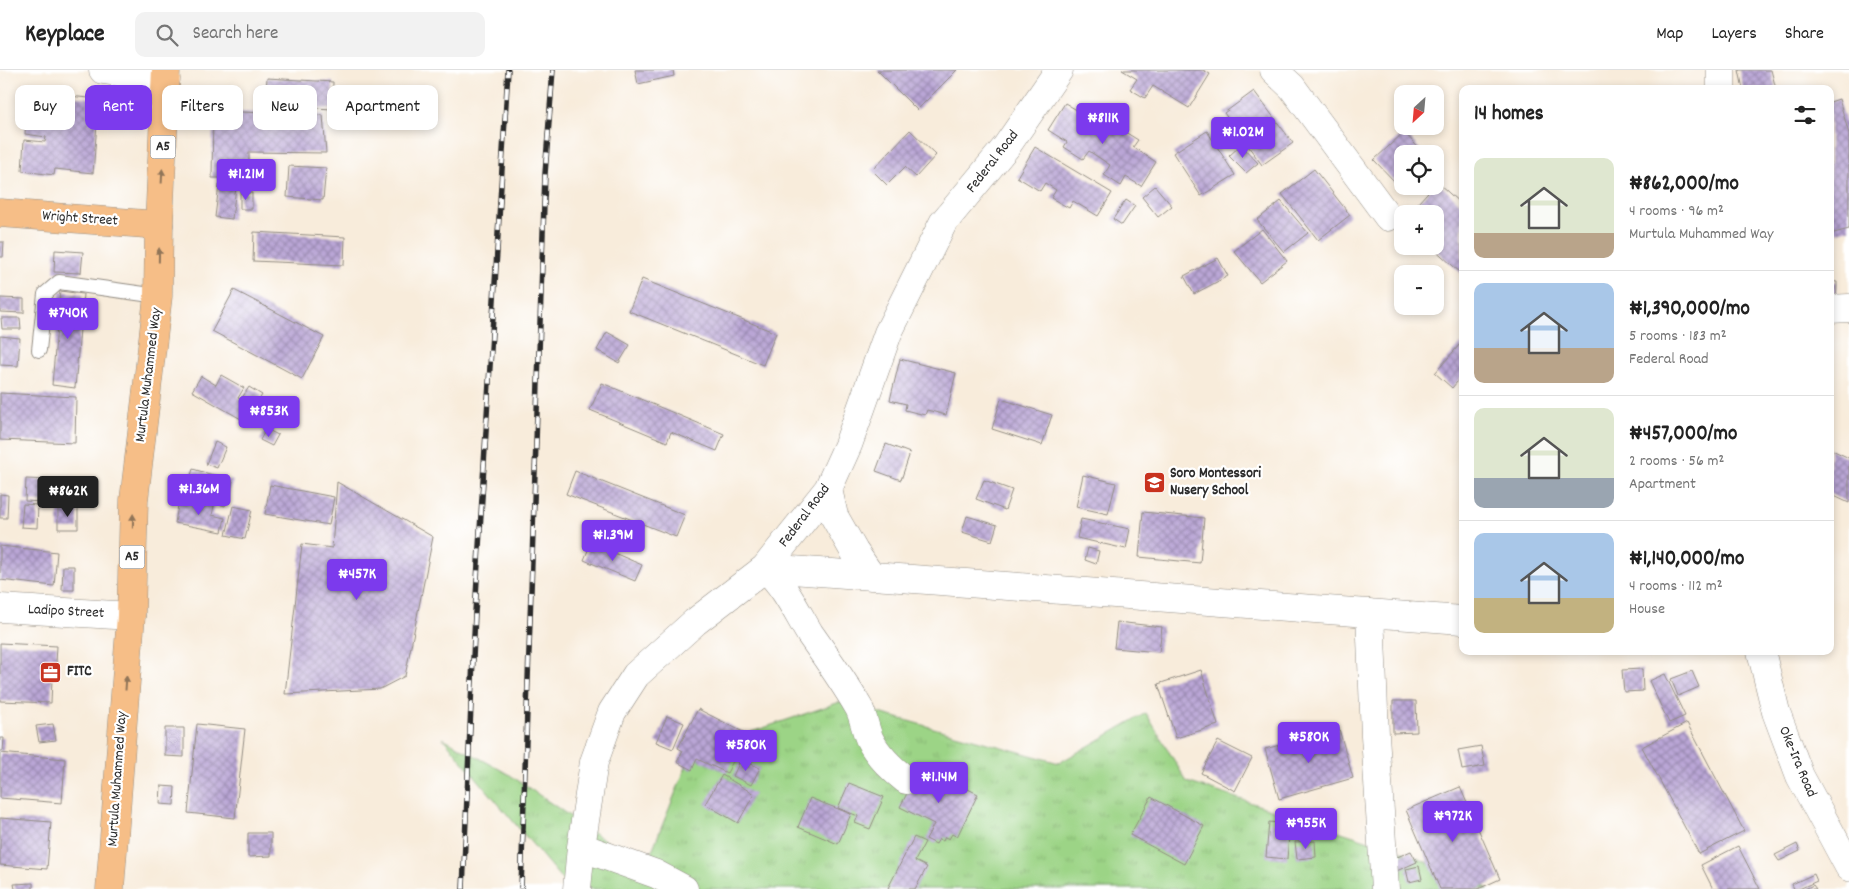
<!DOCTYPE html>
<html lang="en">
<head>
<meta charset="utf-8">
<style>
  :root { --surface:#fff; --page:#f2f2f2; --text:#222; --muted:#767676; --line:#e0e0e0; --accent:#7c3aed }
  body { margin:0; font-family:Dekko,sans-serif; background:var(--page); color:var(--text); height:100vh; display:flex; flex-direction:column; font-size:19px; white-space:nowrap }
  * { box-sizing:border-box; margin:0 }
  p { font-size:16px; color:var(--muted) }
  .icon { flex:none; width:28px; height:28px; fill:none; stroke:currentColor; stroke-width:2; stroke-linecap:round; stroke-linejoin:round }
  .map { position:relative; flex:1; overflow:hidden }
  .details { position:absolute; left:1459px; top:15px; width:375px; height:570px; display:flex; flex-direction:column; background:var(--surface); border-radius:10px; box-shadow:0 2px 8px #0003 }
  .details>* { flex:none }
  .top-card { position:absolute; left:15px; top:15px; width:475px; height:45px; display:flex; gap:10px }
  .needle { width:32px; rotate:206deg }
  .buttons { position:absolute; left:1394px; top:15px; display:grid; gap:10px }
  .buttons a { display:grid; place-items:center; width:50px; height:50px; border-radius:10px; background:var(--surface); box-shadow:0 2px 8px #0003; font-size:25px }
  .price { position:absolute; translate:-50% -42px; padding:0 11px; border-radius:5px; background:var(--accent); color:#fff; font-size:16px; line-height:32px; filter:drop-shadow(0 1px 2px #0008) }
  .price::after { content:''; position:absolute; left:50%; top:30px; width:15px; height:11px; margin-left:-8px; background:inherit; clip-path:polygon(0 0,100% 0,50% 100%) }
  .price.current { background:#222; color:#fff }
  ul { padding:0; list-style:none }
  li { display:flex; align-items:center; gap:15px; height:125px; padding:0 15px }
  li+li { border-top:1px solid var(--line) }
  li span { display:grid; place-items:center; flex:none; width:140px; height:100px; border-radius:10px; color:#555 }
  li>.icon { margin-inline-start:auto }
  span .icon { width:60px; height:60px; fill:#fffc; stroke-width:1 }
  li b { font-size:21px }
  h2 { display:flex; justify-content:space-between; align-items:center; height:60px; padding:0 15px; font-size:21px }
  .chip { padding:0 18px; border-radius:10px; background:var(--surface); box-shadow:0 2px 8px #0003; font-size:18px; line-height:45px }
  .chip.current { background:var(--accent); color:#fff }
  header { display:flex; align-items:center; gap:30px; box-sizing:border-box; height:70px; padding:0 25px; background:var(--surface); border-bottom:1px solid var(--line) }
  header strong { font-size:24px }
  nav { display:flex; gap:28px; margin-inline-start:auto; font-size:18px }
  .search { width:350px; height:45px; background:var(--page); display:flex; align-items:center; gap:12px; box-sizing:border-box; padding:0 18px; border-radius:10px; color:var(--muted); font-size:19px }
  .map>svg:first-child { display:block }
</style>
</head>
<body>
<header>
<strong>Keyplace</strong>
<div class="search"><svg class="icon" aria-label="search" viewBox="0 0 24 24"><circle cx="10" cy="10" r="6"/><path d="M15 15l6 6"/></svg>Search here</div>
<nav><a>Map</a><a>Layers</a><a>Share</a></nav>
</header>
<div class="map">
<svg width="1849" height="819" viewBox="0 0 1849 819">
  <defs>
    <pattern id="grass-tufts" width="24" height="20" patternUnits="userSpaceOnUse" patternTransform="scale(1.25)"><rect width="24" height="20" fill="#9cd486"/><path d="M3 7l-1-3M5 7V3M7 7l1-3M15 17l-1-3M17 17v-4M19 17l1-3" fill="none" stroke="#87b674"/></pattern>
    <pattern id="building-cross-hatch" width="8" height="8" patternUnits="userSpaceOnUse" patternTransform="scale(1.25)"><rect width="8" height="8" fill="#baa6d6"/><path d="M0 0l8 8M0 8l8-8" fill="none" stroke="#9787ae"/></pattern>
  </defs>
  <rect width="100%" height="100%" fill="#fff"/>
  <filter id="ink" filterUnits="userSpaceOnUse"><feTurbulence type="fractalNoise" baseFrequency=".02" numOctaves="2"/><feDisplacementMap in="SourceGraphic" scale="10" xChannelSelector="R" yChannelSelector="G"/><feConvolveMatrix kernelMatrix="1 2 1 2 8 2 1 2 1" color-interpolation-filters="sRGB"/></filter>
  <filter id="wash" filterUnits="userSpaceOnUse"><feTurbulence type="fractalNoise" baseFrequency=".0096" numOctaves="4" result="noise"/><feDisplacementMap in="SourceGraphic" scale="20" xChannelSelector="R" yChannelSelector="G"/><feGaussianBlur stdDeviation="1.12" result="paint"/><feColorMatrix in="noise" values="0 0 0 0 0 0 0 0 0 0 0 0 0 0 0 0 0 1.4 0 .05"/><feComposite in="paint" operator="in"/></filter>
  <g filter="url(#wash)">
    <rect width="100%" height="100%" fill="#f8ecdb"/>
    <path fill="url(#grass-tufts)" stroke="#648058" d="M840,632l219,61 87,-50 41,69 216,70 86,37h-919l-127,-151 67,37 135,93 47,-116z"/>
    <g id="blocks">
      <path fill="url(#building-cross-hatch)" d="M635,0h38l1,6 -36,8z
        M877,0h80l-40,40z
        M1122,0h81l7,4 -21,34 -36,-22 -8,12 -15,-9 7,-10z
        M1739,0h32l5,19h-33z
        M267,8l66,4 -1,27 -67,-4z
        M1254,21l39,52 -31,22 -38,-52z
        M28,22l71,7 -6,74 -38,-4 -1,6 -32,-4 2,-31 21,2 1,-5 -21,-3z
        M1839,29l10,35v95l-19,5v-132z
        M1065,33l40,24 4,-5 29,18 -5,7 23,15 -15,24 -15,-9 -5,9 -17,-11 6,-10 -21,-14 -6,8 -19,-12 3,-5 -19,-12z
        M213,41l110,4 3,38 -77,-1v26h-37z
        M910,60l26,25 -20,22 -11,-10 -18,18 -15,-15z
        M1207,61l28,44 -34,21 -28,-43z
        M1404,62l20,22h-22v25l-5,5 -23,-24z
        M1241,75l17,18 -12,10 -17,-17z
        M1035,77l77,46 -14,23 -25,-15 -4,7 -18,-10 5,-8 -11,-7 -5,8 -23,-14z
        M289,96l37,2 -3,32 -36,-3z
        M1314,99l36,46 -32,25 -36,-46z
        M1437,112l25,23v69l-31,-28h4v-32h-27z
        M219,115l17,2 -4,32 -17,-2z
        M1155,116l17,20 -14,11 -16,-20z
        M240,123h12v16h-12z
        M1126,130l9,6 -13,19 -9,-6z
        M1281,131l27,32 -24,19 -27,-32z
        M1262,159l25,32 -27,21 -26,-31z
        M254,162l91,5 -1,28 -91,-4z
        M0,172h4l-1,15h-3z
        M55,180l28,2 -2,21 -27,-1z
        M1218,188l10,18 -34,18 -10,-18z
        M642,209l134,54 -13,32 -134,-54z
        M1830,211l7,1 -1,25h-6z
        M234,220l90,47 -22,42 -90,-48z
        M60,221l23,3 -8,94 -23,-3z
        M0,228l24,1v14l-24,-1z
        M1,248h19l1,11h-19z
        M607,262l23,13 -11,18 -22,-13z
        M0,266l20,2 -2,28 -18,-1z
        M1460,274l2,1v31l-10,12 -17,-15z
        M900,289l56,14 -10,42 -19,-5 -2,5 -20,-5 1,-6 -16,-4z
        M221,305l23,13 -6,10 25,15 -8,14 -63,-36 9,-15 15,9z
        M602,313l122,51 -7,17 -46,-19 -4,10 -77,-32z
        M249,317l13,8 -7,11 -13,-8z
        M0,323l76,4 -1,46 -75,-3z
        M1001,329l51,16 -10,30 -50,-16z
        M266,359l12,6 -6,11 -12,-6z
        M215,372l11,5 -9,21 -11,-4z
        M886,374l24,9 -9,27 -25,-9z
        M1830,379l19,9v45l-19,-9z
        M193,399l40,12 -8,25 -40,-12z
        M575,401l110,44 -9,22 -110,-43z
        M1083,405l33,8 -8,31 -32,-7z
        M26,409l51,2 -1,23 -51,-3z
        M984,410l28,10 -7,20 -29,-11z
        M337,412l96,55 -28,139 -25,13 -95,5 17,-150 30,4z
        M270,415l64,12 -5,28 -64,-11z
        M0,424l8,1 -1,23h-7z
        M179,430l35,6 -2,9 13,3 -3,14 -47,-9z
        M23,434l15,1 -1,23 -16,-1z
        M233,436l19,4 -7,29 -19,-4z
        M58,437l20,1v21h-20z
        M1143,442l61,6 -4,45 -61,-6z
        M967,446l30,9 -5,16 -30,-9z
        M1081,449l49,10 -4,20 -49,-11z
        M591,473l51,22 -7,16 -51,-21z
        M0,476l57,6 -3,34 -54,-6z
        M1088,478l11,3 -3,13 -11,-4z
        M63,496h11v24h-12z
        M1117,552l45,5 -3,25 -45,-4z
        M0,573l57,3 -2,33h-3l-1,24 -51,-2z
        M1642,599l1,22 -19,1 -2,-22z
        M1201,600l17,55 -42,13 -18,-54z
        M1692,601l7,16 -21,9 -7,-17z
        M1665,604l20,42 -16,7 -20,-42z
        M1393,631h23l1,31 -24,1z
        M698,639l49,25 -20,39 -30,-14 -5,11 -15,-8 6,-11 -5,-3z
        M667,646l17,7 -11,26 -17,-7z
        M1687,653l57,108 -45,23 -57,-107z
        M53,654l3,16 -17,2 -3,-16z
        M197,654l48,5 -10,89 -47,-5z
        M165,658h19v29l-19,-1z
        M1339,659l14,49 -74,21 -14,-50z
        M0,668h4l-1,13h-3z
        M1218,671l34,17 -17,33 -34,-18z
        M1481,676l4,20 -23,4 -4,-20z
        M0,683l65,6 -3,44 -62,-5z
        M741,689l19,9 -9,17 -18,-9z
        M921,696l57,28 -21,43 -5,-3 -3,5 -4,-2 -2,4 -4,-2 -3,5 -10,-5 8,-15 -34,-17z
        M722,705l32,19 -16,29 -33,-19z
        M849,713l35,14 -14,32 -15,-6 3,-7 -20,-8z
        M161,716l14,1 -1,18 -14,-1z
        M1460,717l40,92 -22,10h-38l-34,-79z
        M1151,727l53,29 -20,38 -54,-29z
        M810,728l41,16 -13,30 -40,-17z
        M1319,745l2,18 -21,3 -2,-18z
        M0,748l51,4 -4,47 -47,-4z
        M1269,752l21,2 -3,35 -21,-2z
        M248,763h23v23l-23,1z
        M914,767l11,5 -10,19 12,6 -12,22h-25l-2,-1z
        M1315,771l1,16 -19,2 -2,-17z
        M1797,774l3,7 -21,10 -4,-6z
        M1738,776l22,43h-47l-12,-24z
        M1411,781l6,11 -25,11 -6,-11z
        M1419,796l3,13 -13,3 -3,-13z
        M1814,804l3,7 -18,8h-5l-2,-5z
        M33,813v6h-18l-1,-5z
        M1813,815l3,4h-11z"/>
    </g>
  </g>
  <g filter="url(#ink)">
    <use href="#blocks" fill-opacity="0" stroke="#928c83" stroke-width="1"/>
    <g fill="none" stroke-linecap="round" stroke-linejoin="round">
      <defs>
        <path id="lane" d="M39,280l6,-56 14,-12 99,14"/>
        <path id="street" d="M103,0l63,9
          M1274,0l18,17 96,130
          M1721,0v19
          M1830,239l19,-1
          M828,419l6,27 20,35 17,25
          M765,498l697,52
          M765,498c20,18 31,43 45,66 17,24 34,48 49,74 5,10 6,22 11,32 8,16 22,29 36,40
          M0,538l131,8
          M1370,543l5,122 10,154
          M1761,581l15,61 24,64 49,91
          M581,777l75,27 28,15
          M577,819l4,-42 13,-85 18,-50 24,-37 59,-53 70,-54 63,-79 20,-44 40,-112 55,-110 63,-76 53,-77"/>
        <path id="primary" d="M110,819l21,-273 3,-116 24,-204 1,-71"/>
        <path id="highway" d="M0,143l159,12 7,-155"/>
      </defs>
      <use href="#lane" stroke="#928c83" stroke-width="16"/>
      <use href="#street" stroke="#928c83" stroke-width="29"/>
      <use href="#primary" stroke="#928c83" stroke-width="29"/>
      <use href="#highway" stroke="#928c83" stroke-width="29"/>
      <use href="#lane" stroke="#fff" stroke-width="14"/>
      <use href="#street" stroke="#fff" stroke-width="28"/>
      <use href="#primary" stroke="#f6be87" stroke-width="28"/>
      <use href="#highway" stroke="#f6be87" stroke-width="28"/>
      <defs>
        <path id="rail" d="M463,819l12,-276 33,-543
          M521,819l24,-715 8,-104"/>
      </defs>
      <use href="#rail" stroke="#2b2b2b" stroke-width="5.5"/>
      <use href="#rail" stroke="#fff" stroke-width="4" stroke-dasharray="11" stroke-linecap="butt"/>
    </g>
    <defs><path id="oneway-solid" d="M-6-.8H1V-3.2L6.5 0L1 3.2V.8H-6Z" transform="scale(1.25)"/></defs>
    <g fill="#907459">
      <use href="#oneway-solid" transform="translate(162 106) rotate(-87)"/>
      <use href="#oneway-solid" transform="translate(159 185) rotate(-89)"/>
      <use href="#oneway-solid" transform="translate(133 451) rotate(-89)"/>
      <use href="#oneway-solid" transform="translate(126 613) rotate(-86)"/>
    </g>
  </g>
  <defs>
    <symbol id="school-square" viewBox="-11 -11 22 22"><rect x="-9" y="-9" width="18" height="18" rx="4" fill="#c8321e" stroke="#fff"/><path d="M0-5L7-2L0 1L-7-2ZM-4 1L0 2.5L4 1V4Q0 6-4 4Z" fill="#fff"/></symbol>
    <symbol id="office-square" viewBox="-11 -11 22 22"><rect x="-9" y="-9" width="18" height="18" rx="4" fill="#c8321e" stroke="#fff"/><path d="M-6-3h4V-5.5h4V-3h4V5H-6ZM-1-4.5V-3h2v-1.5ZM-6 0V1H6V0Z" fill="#fff"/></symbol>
  </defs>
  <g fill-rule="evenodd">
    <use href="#school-square" x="1142" y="400" width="25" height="25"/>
    <use href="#office-square" x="38" y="590" width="25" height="25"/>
  </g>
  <g text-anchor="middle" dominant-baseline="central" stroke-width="4.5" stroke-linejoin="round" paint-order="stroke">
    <g fill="#fff" stroke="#6b6b6b" stroke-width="1">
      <rect x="150.5" y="65.5" width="25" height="23" rx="4"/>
      <rect x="119.5" y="475.5" width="25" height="23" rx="4"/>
    </g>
    <g font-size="14" font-weight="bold" fill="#2b2b2b">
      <text x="163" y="77">A5</text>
      <text x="132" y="487">A5</text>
    </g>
    <g font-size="15" fill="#2b2b2b" stroke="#fff">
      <text transform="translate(993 92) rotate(-52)">Federal Road</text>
      <text transform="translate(80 149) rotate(4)">Wright Street</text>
      <text transform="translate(149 305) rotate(-83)">Murtula Muhammed Way</text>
      <text transform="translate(805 446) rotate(-53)">Federal Road</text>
      <text transform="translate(66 542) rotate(3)">Ladipo Street</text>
      <text transform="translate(1797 692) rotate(67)">Oke-Ira Road</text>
      <text transform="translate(118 709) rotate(-86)">Murtula Muhammed Way</text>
    </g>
    <g font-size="15" font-weight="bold" fill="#2b2b2b" stroke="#fff" text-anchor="start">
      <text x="1170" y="404">Soro Montessori<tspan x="1170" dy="17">Nusery School</tspan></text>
      <text x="67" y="602">FITC</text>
    </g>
  </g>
</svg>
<div class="buttons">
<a><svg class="needle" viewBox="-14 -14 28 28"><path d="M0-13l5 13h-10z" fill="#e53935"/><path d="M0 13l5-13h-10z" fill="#767676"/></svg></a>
<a><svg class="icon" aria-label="locate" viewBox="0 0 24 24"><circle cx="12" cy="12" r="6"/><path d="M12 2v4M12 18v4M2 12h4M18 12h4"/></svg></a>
<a>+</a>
<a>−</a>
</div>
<b class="price" style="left:1103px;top:75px">₦811K</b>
<b class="price" style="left:1243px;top:89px">₦1.02M</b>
<b class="price" style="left:246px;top:131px">₦1.21M</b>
<b class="price" style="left:68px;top:270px">₦740K</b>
<b class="price" style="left:269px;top:368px">₦853K</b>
<b class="price" style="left:199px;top:446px">₦1.36M</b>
<b class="price current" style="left:68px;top:448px">₦862K</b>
<b class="price" style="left:613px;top:492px">₦1.39M</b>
<b class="price" style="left:357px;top:531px">₦457K</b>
<b class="price" style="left:1309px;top:694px">₦580K</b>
<b class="price" style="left:746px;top:702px">₦580K</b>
<b class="price" style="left:939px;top:734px">₦1.14M</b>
<b class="price" style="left:1453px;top:773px">₦972K</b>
<b class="price" style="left:1306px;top:780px">₦955K</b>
<div class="top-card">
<a class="chip">Buy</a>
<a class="chip current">Rent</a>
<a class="chip">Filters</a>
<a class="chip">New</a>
<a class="chip">Apartment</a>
</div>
<section class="details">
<h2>14 homes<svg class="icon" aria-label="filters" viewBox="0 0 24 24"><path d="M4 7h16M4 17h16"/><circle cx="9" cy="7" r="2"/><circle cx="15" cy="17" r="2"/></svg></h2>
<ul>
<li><span style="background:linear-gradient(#dfe7d0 75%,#b9a48a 0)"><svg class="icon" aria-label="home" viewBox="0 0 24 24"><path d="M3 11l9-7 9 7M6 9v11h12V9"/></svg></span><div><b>₦862,000/mo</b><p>4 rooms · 96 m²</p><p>Murtula Muhammed Way</p></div></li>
<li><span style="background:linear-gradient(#a9c7e8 65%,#b9a48a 0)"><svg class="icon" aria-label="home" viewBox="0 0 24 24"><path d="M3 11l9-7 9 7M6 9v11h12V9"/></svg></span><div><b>₦1,390,000/mo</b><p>5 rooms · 183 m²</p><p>Federal Road</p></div></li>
<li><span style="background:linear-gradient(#dfe7d0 70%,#9aa5b1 0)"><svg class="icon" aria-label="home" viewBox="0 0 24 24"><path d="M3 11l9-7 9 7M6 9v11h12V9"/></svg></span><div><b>₦457,000/mo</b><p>2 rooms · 56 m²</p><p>Apartment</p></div></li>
<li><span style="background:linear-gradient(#a9c7e8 65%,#c2b280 0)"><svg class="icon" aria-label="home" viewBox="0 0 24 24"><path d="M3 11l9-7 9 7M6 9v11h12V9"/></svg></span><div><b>₦1,140,000/mo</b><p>4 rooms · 112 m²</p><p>House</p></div></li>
</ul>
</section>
</div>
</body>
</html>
